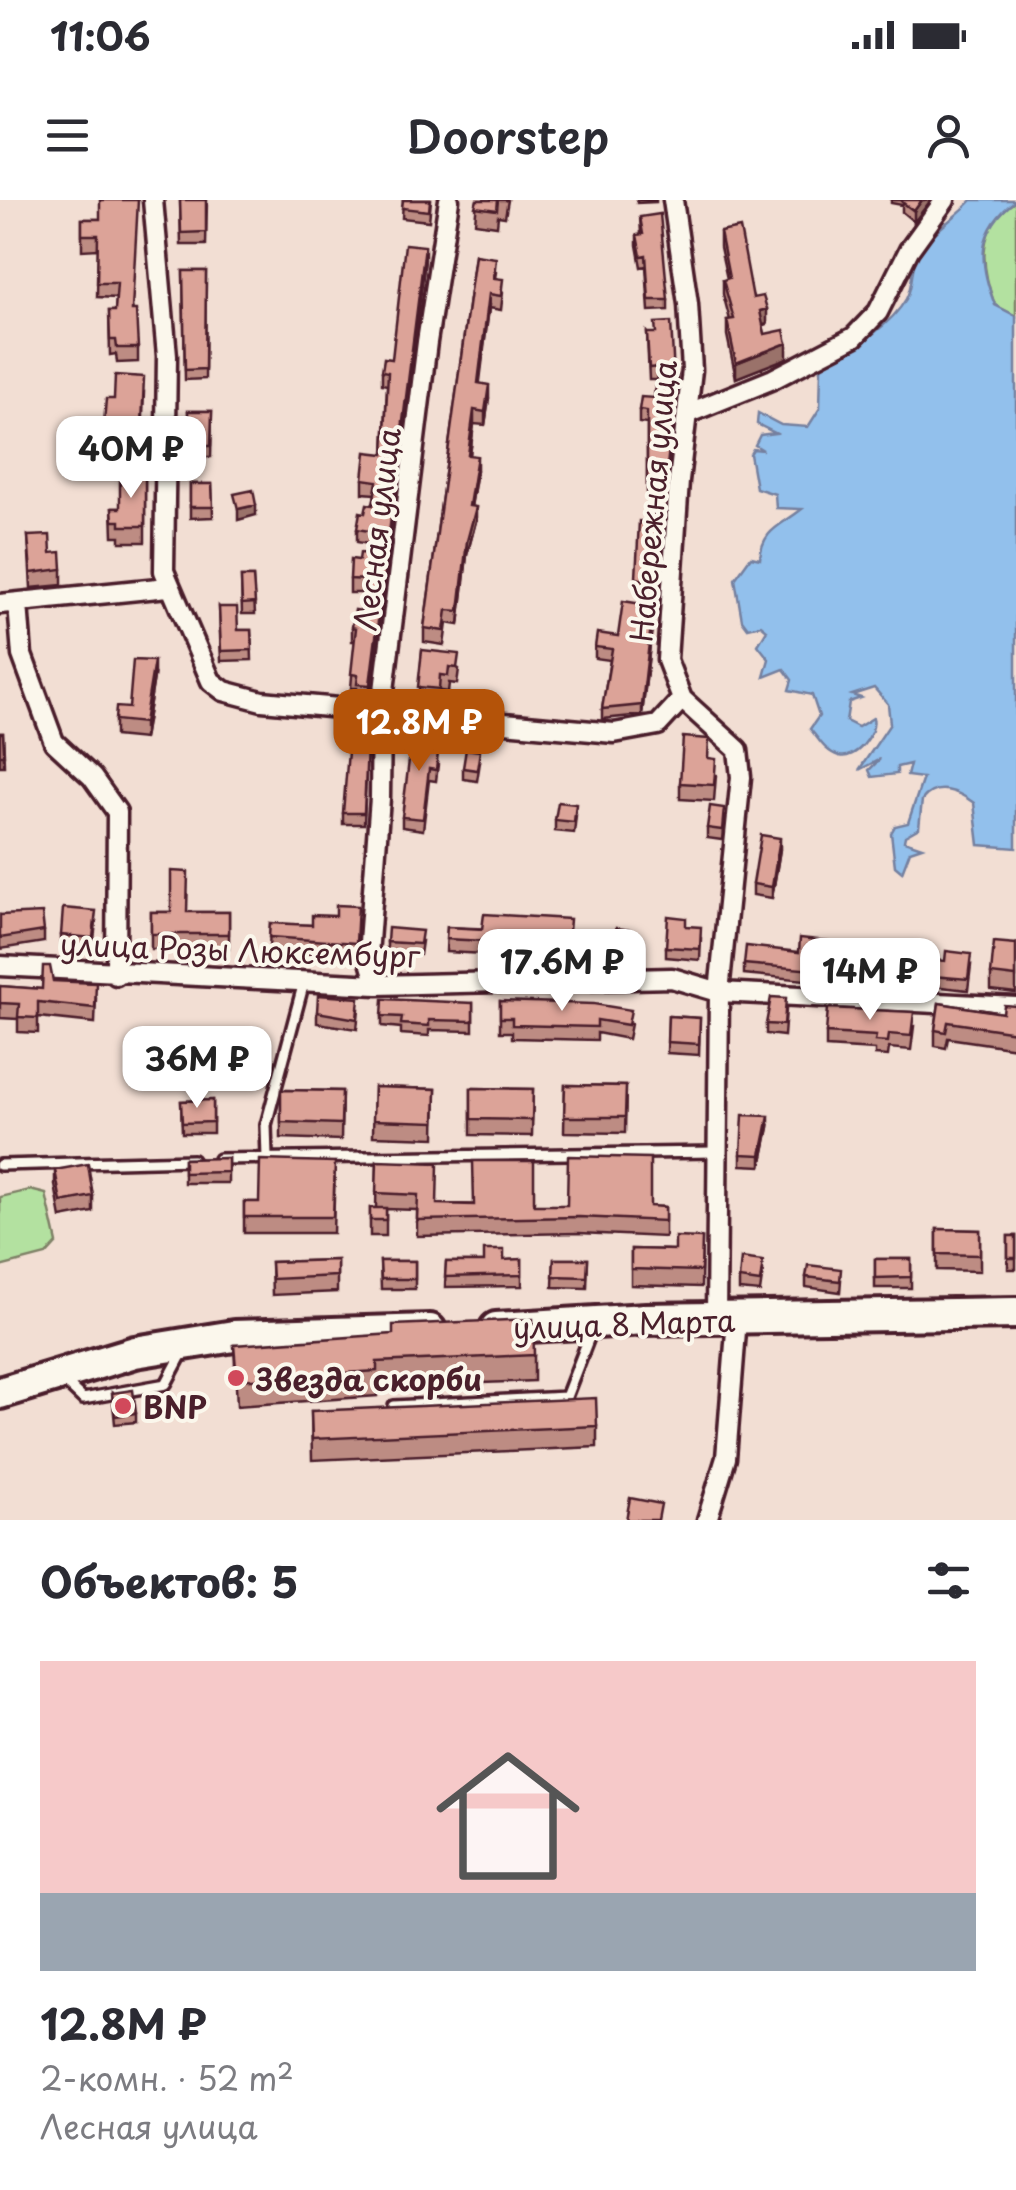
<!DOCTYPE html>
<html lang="ru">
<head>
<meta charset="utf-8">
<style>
  :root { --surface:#fff; --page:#f7f7f7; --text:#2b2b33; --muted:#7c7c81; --line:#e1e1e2; --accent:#b45309 }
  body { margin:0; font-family:"Playpen Sans",sans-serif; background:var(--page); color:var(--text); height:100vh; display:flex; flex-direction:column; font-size:38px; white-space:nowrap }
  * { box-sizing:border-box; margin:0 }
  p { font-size:32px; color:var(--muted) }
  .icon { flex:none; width:55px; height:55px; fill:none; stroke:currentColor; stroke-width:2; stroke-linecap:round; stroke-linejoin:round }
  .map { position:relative; height:1320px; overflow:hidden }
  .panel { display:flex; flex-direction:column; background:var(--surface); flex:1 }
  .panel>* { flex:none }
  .price { position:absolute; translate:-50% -85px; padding:0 22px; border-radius:20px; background:#fff; color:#222; font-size:32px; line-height:65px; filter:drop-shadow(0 2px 5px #0008) }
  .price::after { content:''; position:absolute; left:50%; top:60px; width:30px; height:22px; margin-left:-15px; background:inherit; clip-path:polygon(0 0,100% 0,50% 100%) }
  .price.selected { background:var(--accent); color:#fff }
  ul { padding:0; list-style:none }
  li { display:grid; align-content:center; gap:20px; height:530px; padding:0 40px }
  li+li { border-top:2px solid var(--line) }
  li span { display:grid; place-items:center; height:310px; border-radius:0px; color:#555 }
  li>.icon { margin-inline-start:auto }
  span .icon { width:180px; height:180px; fill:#fffc; stroke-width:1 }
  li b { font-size:42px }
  h2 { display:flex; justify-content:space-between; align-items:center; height:120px; padding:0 40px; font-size:42px }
  .status { display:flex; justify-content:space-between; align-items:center; height:70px; padding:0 50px; background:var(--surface); direction:ltr }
  .status svg { height:28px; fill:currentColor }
  header { display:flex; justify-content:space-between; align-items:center; height:130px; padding:0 40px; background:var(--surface); font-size:45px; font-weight:600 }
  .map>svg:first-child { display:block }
</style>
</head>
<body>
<div class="status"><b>11:06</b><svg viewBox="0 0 49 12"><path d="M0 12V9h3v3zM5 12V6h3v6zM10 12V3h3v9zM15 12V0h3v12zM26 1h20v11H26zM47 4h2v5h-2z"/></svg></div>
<header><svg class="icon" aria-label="menu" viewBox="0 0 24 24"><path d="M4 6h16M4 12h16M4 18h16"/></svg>Doorstep<svg class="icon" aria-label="person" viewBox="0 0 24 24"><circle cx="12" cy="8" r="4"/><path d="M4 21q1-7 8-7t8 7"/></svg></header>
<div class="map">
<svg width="1016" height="1320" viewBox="0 0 1016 1320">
  <rect width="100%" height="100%" fill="#f2ded3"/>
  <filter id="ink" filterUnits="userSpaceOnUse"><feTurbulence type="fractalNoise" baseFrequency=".01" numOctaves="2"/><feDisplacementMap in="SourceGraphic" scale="20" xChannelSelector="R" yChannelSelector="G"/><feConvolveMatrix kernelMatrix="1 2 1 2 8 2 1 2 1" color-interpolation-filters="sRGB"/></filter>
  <g filter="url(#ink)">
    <path fill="#b3e1a0" stroke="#7e8066" stroke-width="2.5" d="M1016,1v115l-21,-11c-15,-40 -19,-78 21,-104z
      M30,990l16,4 11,49 -11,12 -46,12v-70z"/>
    <path fill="#92c0ec" stroke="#75809f" stroke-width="2.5" d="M972,0h44c-40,31 -38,61 -21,105l21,11v532l-37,-3 -5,-42c-16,-12 -38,-21 -52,-3l-3,28 -14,8 -1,5 18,6 -12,4 -8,21 -7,-6 -4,-33 4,-7 13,-3 15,-45 -16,-2 3,-12 -13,3v7l-25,3 -3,-7 11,-11 -21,11 31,-46 -2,-20 -14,-16 -22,7 9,3 -12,4 -3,19 12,6 15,-9c4,16 -18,43 -34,38 -15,-5 -20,-17 -29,-27l9,-13 -7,-21 -23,-5 3,-10 -8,-11 -20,8 5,-18 -11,-14 9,-15 -6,-5 -13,3 -6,-8 -7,-41 16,-22 9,2c2,-30 21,-33 42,-50l-26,-1 -1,-14 -19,-6 -6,-34 3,-5 10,1 -8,-5 5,-10 15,-2 -18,-9 1,-11 23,12 27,2 12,-19 1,-41c28,-17 68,-38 85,-68 8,-14 4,-31 12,-45 14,-24 37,-35 54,-54z"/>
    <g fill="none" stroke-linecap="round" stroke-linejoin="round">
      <defs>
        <path id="service" d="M267,958l-1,-33 38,-143
          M219,959l497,-7
          M0,965l193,-5
          M62,1179l21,20 83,-15 17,-32
          M394,1206l172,-9 27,-70"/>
        <path id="minor" d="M153,0l14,156 -3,215 47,110 13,10 38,10 352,32 44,-8 24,-26
          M673,0l15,104 4,66 -13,111 -12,179 15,39 56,51 3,27 -22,215 -3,325
          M689,213l84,-34 81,-42 24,-25 31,-62 36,-50
          M0,404l168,-17
          M18,404l4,51 32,87 38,35 25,35 -1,163
          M0,766l377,19 295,-7 47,14 297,15
          M377,785l-9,-30 12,-157 1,-83 46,-373 22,-142
          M707,1320l19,-62 11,-140"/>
        <path id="primary" d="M496,1128l150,-9 370,-6
          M0,1193l135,-41 99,-16 196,-6"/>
      </defs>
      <use href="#service" stroke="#4a1f2b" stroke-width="16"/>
      <use href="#minor" stroke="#4a1f2b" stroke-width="25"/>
      <use href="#primary" stroke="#4a1f2b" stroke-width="38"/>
      <use href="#service" stroke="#fbf7ec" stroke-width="9"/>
      <use href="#minor" stroke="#fbf7ec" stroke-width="18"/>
      <use href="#primary" stroke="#fbf7ec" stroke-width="30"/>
    </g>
    <path fill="#bd8c83" stroke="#4a1f2b" stroke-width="2.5" d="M180,0h27l-1,45h-25z
      M403,0h28l-2,21 -27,-3z
      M477,0h31l-3,17 -7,-1 -1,10 -22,-3z
      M637,0h19v2l-19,1z
      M891,0h40l-17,22 -12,-10v-7l-11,-2z
      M640,17l28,83v10l-19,1 -3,-45 -5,1 -4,-22v-10l4,-1z
      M82,19h18l33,91 5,38v14l-21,1 -1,-9 -6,1 -1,-44h6l1,-13 -19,-1 1,-48 -16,1z
      M720,32l47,92 -4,1 2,9 22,24 -51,20 -9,-43v-15h3l-7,-26v-14l4,-1 -7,-32z
      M475,55l21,17 -1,6 8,14 -2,18 -12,-2 -10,75 10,15 -4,27 -11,-1 -4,31 7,15 -6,36 5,15 -9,34 -8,70 -12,-2 -3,22 -20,-3v-14z
      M425,59l-55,439 -13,-1v-9h-6l4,-47h-3v-14l10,-16 3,-18h-15v-14l9,-19 15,-6v-9l-17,-3v-13l8,-16 8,-8 2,-11 -12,-1v-14l21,-25 3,-69 -5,-1v-13l10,-12z
      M183,71h23l-1,108 -20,1z
      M647,133l27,42 3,13 -12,110h-18v-74l-8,-1v-13l15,-12 2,-18h-7z
      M144,192l-3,72 -23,1v-26l-14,-1v-15l10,-24z
      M188,211h24l-1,46h-22z
      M145,275v67h-25v-6h-7l-1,-28h8z
      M190,284h22l1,33 -23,1z
      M664,321l-22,194 -40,4v-10l8,-49 -15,-2v-11l23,-11 24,-32 2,-14 -8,-1v-11l18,-56z
      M28,336l23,17 11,16v16l-31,3z
      M241,377h12l2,37h-13z
      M219,407l19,23h13l1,30 -31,1z
      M422,450l37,19 -2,15 -8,-1 -1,9 -8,-1 -1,14 -21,-2z
      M154,477l-10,62 -29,-3v-16l14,-12z
      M368,523l-4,101h-21v-11l10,-73z
      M0,533h3l1,33h-4z
      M432,542l-2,10 8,12 -2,17 -7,-1 -6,50 -21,-3v-10z
      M480,562l-3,19 -14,-2v-11z
      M716,575l-2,26 -34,-2v-16z
      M576,615l-2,18 -19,-2v-11z
      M724,618l-2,22 -15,-2v-10z
      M780,649l-8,49 -19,-3v-11z
      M151,712h78v37h-78z
      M0,715l44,16v11l-44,7z
      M358,720l-2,37 -87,-6 1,-28 42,2z
      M96,722l-3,27 -32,-3v-11z
      M686,726l15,12 -1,22 -34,-3v-10z
      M447,727l123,5 -2,26 -122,-6z
      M631,740l-2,19 -15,-2v-11z
      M422,741l-2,14 -33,-3v-10z
      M1016,744v49l-25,-3v-16z
      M838,753l-2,30 -92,-9v-10z
      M860,756l32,1 -1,29 -32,-1z
      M971,765l-3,25 -36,-4v-10z
      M53,781l43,17 -1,25 -57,-6v16l-20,-1v-13l-18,-1v-32l42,3z
      M500,801l131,23 -3,15 -31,-6v7l-85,-2v-6h-12z
      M473,803v28l-44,-1v6l-28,-2v-6l-19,-2v-10z
      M939,803l64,10 13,-7v42l-68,-10 -2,10 -11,-2v-16z
      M359,809l-2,20 -40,-6v-11z
      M786,809l-2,27 -18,-2v-10z
      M668,816l32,2 -1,37 -32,-2z
      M914,826l-3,24 -22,-2 -1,8 -13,-1v-5l-49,-3v-14z
      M565,885l61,1 -1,47 -61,-1z
      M374,887l62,2 -1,49 -62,-2z
      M471,888l62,1 -1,47 -61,-1z
      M281,890l61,1 -1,49 -60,-2z
      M213,900v33h-31l-1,-32z
      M769,927l-8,39 -20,-1v-11z
      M228,958v25h-44v-24z
      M377,961l60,43 228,3v30l-86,-4 -162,3v-26l-31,-1v27h-16v-28h6z
      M335,962l-2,71h-89v-31h15z
      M55,970l38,26v16l-32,6 -6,-33z
      M937,1029l43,1v41l-43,-1z
      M1008,1036h8v33h-8z
      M702,1038l-1,49 -70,-2v-36l44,1z
      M522,1059v27l-77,1 1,-25h38z
      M554,1059h34l-1,29 -34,-1z
      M875,1059h36v29h-36z
      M337,1060v32l-65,3 -1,-33z
      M380,1061h35v28h-34z
      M763,1071l-3,21 -21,-2v-11z
      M806,1077l35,3 -1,12 -34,-5z
      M234,1145l300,10v26l-157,6v9l-140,10z
      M112,1193l24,20v9l-21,2z
      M311,1211l286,15v21l-285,13z"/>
    <path fill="#9a726a" stroke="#4a1f2b" stroke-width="2.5" d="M922,0h9l-17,22v-11z
      M425,46v13l-55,439v-13z
      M489,94v14l-11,89v-14z
      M767,109v15l-7,2v-15z
      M787,143v15l-51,20v-15z
      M677,175v13l-12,110v-13z
      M489,185v13l-4,27v-13z
      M474,210v14l-6,44v-13z
      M477,256v14l-8,50v-14z
      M256,305v10l-18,5v-11z
      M476,307v14l-9,34 -8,70 8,-84z
      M664,310v11l-22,194v-10z
      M154,461v16l-10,62v-16z
      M780,638v11l-8,49v-11z
      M769,916v11l-8,39v-11z"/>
    <path fill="#dca398" stroke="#4a1f2b" stroke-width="2.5" d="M100,0h38l-6,110h4l2,38h-21l-1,-8h-6l-1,-29h6l2,-28h-20l1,-48h-16v-16h18z
      M180,0h26v32l-25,1z
      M403,0h27l-1,11 -27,-3z
      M477,0h21l-1,10 -22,-3z
      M902,0h20l-8,11 -12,-9z
      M660,14l8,86h-19l-3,-45 -5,1 -4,-21 6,-1 -3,-17z
      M740,28l13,70 10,-2 4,13 -7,2 5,23 19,-4 3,13 -51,20 -9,-43 7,-1 -11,-39 6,-2 -9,-46z
      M405,44l20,2 -55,439 -13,-1 1,-9 -7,-1 5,-46 -4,-1 3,-17 7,1 5,-31 -17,-1 1,-20 8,1 1,-7 14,1 1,-22 -18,-3 3,-17 5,1 2,-9 6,1 4,-24 -14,-2 3,-27 18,2 4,-82 -6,-1 2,-13 8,1z
      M475,55l21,3 -2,20 9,1 -2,17 -12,-2 -11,89 11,2 -4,27 -11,-2 -6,45 9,1 -8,50 7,1 -9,34 -8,70 -12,-1 -3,21 -20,-3z
      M183,71h23l-1,98 -20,1z
      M671,122l3,53h3l-12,110h-18v-74l-8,-1 2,-13 13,1 4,-31 -9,1 -2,-35h9l-1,-10z
      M115,175l29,2 -3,72 -23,1v-26l-14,-1 2,-24h8z
      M188,211h24l-1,35h-22z
      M120,275h25v51h-25v-5h-7l-1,-13h8z
      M190,284h22l1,23h-23z
      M253,290l3,15 -18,4 -4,-15z
      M655,309l9,1 -22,195 -40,4 10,-60 -17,-2 2,-14 21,3 5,-35 19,3 3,-24 -9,-2 3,-57 15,1z
      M50,335l1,18 10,-1 1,17 -31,4 -3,-37z
      M241,377h12l2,26 -13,1z
      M219,407h18l1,23h13l1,20 -31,1z
      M422,450l37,4 -2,14 -8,-1 -1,9 -8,-1 -1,14 -21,-2z
      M133,460l21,1 -10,62 -29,-3 1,-13 13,1z
      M355,522l13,1 -4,90h-21l6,-74 4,1z
      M413,528l19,3 -3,21 9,1 -2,17 -7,-1 -6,50 -21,-2z
      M0,533h3l1,22h-4z
      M683,537l26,2 -1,19 8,1 -2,26 -34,-2z
      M466,549l14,2 -3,19 -14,-2z
      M558,602l18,2 -2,18 -19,-2z
      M710,606l14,2 -2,22 -15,-2z
      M761,635l19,3 -8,49 -19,-3z
      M171,671l17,1 -1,40h42v22h-78v-22h20z
      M336,705l22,1 -2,37 -87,-6 1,-14 42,2v-10l24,1z
      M63,708l33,3 -3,27 -32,-3z
      M42,713l2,18 -44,7v-23z
      M484,714l86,5 -2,26 -122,-6 1,-12 35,2z
      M668,716l18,2v8l15,1 -1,22 -34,-2z
      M388,728l34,3 -2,13 -33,-2z
      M616,728l15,2 -2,18 -15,-2z
      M800,738l38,4 -2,30 -92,-8 2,-18 53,6z
      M994,742l22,2v33l-25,-3z
      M946,751l25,3 -3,25 -36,-3 2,-16 11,1z
      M860,756l32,1 -1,19 -32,-2z
      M43,766h7l3,15 43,2 -1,25 -57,-6v16l-20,-1 1,-13 -19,-1v-17l42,3z
      M318,795l41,3 -2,21 -40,-7z
      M771,797l15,1 -2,27 -18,-1z
      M383,799l90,4v18l-44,-1v6l-28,-2 1,-7 -20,-1z
      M500,801l94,3 37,6 -3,15 -31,-5v7l-85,-2v-7h-12z
      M939,803l64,10 1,-8 12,1v26l-68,-10 -2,10 -11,-2z
      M828,808l86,4 -3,24 -22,-2 -1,8 -13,-1 1,-5 -50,-3z
      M668,816l32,2 -1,26 -32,-2z
      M565,885l61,1 -1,31h-61z
      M374,887l62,2 -1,33 -62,-2z
      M471,888l62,1 -1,31 -61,-1z
      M281,890l61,1 -1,33 -60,-2z
      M213,900v22l-31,1 -1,-22z
      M743,915l26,1 -8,39 -20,-1z
      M568,956l82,2v48l15,1v14l-86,-4 -162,3 1,-25 -42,-2 1,-32 61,2 -1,41 37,1 -1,-44h61v44h33z
      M228,958v14l-44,1v-14z
      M260,960l75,2 -2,55h-89v-15h15z
      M88,964l5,32 -32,6 -6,-32z
      M370,1008h16v12h-16z
      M937,1029l43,1v25l-43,-1z
      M1008,1036h8v22h-8z
      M675,1037l27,1 -1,33 -70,-2v-20l44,1z
      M484,1050h20v10l18,-1v16l-77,2 1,-15h38z
      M741,1058l22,3 -3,21 -21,-3z
      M554,1059h34l-1,18 -34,-1z
      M875,1059h36v18l-36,1z
      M337,1060v16l-65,3 -1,-17z
      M380,1061h35v18h-34z
      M808,1065l33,4 -1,12 -34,-4z
      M533,1119l1,36 -157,7v9l-140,9 -3,-35 159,-11v-9z
      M133,1190l3,23 -21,3 -3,-23z
      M596,1198l1,28 -285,13 -1,-28z
      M630,1298l31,6 -3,16h-32z"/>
  </g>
  <g fill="#d1495b" stroke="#fbf7ec" stroke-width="4">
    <circle cx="236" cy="1178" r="10"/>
    <circle cx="123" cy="1206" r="10"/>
  </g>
  <g text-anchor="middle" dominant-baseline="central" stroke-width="8" stroke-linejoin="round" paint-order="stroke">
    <g font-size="30" fill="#4a1f2b" stroke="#fbf7ec">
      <text transform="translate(652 301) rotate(-85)">Набережная улица</text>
      <text transform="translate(376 329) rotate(-83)">Лесная улица</text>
      <text transform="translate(240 749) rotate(2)">улица Розы Люксембург</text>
      <text transform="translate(624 1123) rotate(-2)">улица 8 Марта</text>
    </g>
    <g font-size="30" font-weight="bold" fill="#4a1f2b" stroke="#fbf7ec" text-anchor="start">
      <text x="256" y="1178">Звезда скорби</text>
      <text x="143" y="1206">BNP</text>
    </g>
  </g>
</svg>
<b class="price" style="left:131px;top:301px">40M ₽</b>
<b class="price selected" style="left:419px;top:574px">12.8M ₽</b>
<b class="price" style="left:562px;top:814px">17.6M ₽</b>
<b class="price" style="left:870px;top:823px">14M ₽</b>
<b class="price" style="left:197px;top:911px">36M ₽</b>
</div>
<section class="panel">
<h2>Объектов: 5<svg class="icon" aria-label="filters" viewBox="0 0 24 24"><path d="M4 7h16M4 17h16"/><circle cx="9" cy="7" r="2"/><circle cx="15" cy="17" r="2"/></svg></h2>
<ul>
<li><span style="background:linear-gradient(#f6c9c9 75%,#9aa5b1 0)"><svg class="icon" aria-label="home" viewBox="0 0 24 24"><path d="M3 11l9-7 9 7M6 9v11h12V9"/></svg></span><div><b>12.8M ₽</b><p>2-комн. · 52 m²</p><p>Лесная улица</p></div></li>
</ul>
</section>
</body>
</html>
